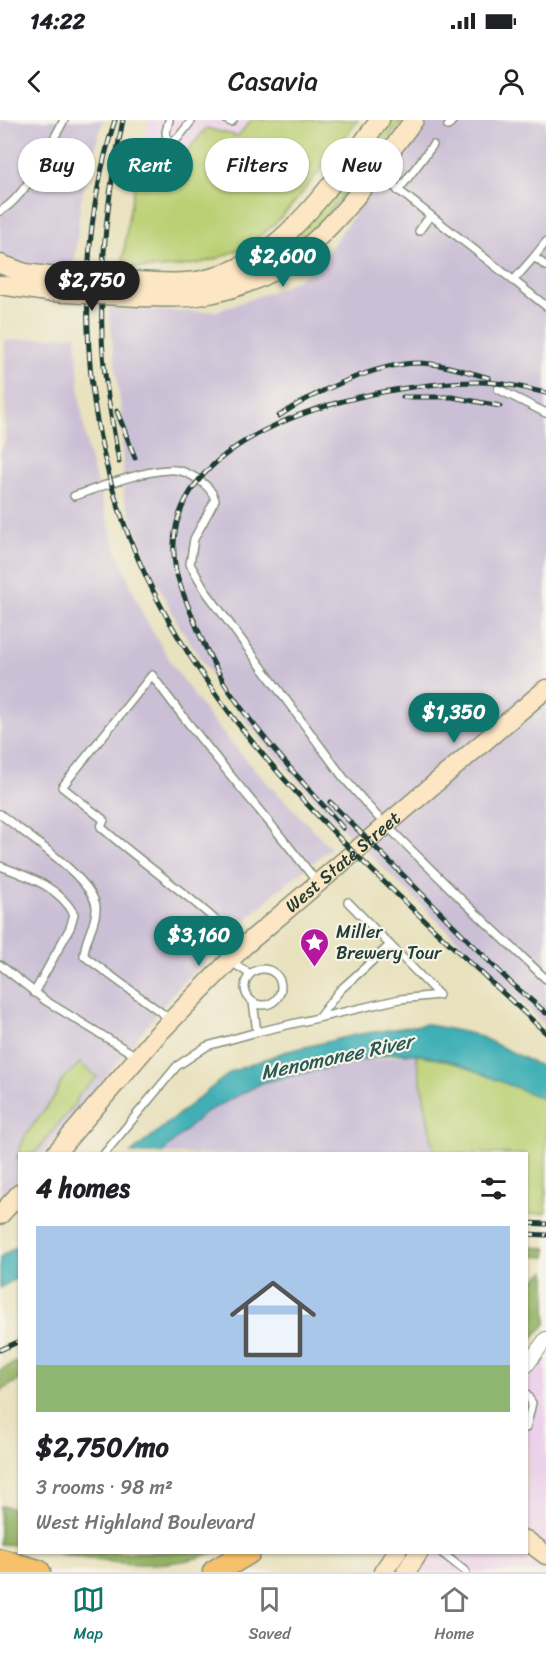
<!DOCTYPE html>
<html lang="en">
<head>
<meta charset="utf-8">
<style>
  :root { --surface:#fff; --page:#f6f6f6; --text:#202124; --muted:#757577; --line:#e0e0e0; --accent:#0f766e }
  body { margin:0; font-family:Sriracha,sans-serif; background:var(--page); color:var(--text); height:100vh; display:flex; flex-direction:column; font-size:22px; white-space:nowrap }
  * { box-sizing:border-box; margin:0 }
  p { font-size:20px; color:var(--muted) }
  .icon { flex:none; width:33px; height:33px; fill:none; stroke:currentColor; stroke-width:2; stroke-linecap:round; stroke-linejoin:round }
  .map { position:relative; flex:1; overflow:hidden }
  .details { position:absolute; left:18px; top:1032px; width:510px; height:402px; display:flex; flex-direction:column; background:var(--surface); border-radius:0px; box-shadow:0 2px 4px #0004 }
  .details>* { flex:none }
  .guide { position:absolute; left:18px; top:18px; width:510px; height:54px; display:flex; gap:12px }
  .price { position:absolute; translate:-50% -51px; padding:0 14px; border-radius:21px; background:var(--accent); color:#fff; font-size:20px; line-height:39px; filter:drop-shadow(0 2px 3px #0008) }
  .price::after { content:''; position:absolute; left:50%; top:36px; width:18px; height:14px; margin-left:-9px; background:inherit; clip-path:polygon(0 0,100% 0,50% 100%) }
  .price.selected { background:#222; color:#fff }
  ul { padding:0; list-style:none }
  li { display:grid; align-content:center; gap:12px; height:318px; padding:0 18px }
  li+li { border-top:2px solid var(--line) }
  li span { display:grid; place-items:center; height:186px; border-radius:0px; color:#555 }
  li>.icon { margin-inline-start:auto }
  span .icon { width:108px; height:108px; fill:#fffc; stroke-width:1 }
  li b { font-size:26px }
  h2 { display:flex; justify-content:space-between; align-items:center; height:72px; padding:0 18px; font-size:26px }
  .chip { padding:0 21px; border-radius:27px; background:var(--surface); box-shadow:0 2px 4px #0004; font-size:21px; line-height:54px }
  .chip.selected { background:var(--accent); color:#fff }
  .status { display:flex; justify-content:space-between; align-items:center; height:42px; padding:0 30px; background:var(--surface); direction:ltr }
  .status svg { height:16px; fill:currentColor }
  header { display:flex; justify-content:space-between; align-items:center; height:78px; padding:0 18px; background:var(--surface); font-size:27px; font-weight:600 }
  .menu { display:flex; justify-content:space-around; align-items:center; height:84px; border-top:2px solid var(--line); background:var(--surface); font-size:16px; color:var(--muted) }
  .menu a { display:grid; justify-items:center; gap:3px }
  .menu .selected { color:var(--accent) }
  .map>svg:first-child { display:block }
</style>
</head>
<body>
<div class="status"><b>14:22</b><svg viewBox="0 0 49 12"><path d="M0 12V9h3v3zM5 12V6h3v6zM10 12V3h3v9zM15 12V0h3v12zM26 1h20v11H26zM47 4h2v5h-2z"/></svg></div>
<header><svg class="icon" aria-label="back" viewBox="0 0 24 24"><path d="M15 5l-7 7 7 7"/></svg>Casavia<svg class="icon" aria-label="person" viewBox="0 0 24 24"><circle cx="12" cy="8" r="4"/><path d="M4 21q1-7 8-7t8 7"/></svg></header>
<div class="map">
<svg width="546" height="1452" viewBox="0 0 546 1452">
  <rect width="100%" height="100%" fill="#f7f3e8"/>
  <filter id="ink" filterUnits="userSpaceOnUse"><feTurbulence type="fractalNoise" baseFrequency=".0167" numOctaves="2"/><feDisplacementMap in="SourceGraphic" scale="12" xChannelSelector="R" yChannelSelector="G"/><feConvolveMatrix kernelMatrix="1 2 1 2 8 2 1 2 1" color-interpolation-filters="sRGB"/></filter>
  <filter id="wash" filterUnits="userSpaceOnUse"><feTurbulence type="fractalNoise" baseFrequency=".008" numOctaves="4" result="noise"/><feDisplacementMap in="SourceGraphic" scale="24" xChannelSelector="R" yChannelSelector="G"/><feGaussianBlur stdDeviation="1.35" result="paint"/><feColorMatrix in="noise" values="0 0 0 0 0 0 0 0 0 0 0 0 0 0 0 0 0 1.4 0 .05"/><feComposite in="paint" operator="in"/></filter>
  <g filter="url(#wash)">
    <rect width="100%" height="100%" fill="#e9e2bf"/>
    <path fill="#ecd1ea" d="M149,0h102l-13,16 -32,-8 -36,46 -31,-11z
      M546,1231v195l-19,-15v-152z
      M527,1430l19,15v7h-131l12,-19 99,-1z"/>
    <path fill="#cbbfd5" d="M0,0h103l-22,79 -8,78 -73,-13z
      M428,0h118v906l-203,-197 -73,-79 -51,-63 -40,-62 -28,-54 -27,-74 -3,-87 -13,-102 80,4 29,-1 67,-24 32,-19 51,-72z
      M76,215l4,64 8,53 27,94 28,69 31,52 35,50 47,54 75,77 -60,48 -91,89 -136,168 -24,1 -1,25 -19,19v-747l5,-7v-103z
      M416,934l18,99 -272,1 42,-41 60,-31 98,-21z"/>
    <path fill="#bbd074" stroke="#6d8654" stroke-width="1.5" d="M251,0h107c-75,96 -99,157 -236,147l6,-47 11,-57 31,10 36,-45 32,8z
      M385,0h18l-27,34 -6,-4 2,-10z
      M350,54l7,4c-40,50 -71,91 -137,104z
      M416,934l57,14 73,32v113l-19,1 -1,-60 -92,-1z
      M80,943l17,14 -17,16 -6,12 -36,44 -4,4 -14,1 -1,5 -2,-2 8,-21 29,-39 8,-17z"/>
    <path fill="#94b266" stroke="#5a784d" stroke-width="1.5" d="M526,1127l20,1v9l-19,-1z
      M546,1151v53l-19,19v-58z
      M19,1241v19l-19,11v-21z
      M0,1386l19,3v36l-19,-1z
      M57,1433l155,-1v1c-49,19 -105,10 -155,0z"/>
    <path fill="#3fb0b6" stroke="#2f7675" stroke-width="1.5" d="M426,904l51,11 69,34v31l-96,-39 -34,-7h-26l-126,28 -60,31 -42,40h-31l100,-81 53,-20 71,-17z
      M19,1125v32l-19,11v-31z"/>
  </g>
  <g filter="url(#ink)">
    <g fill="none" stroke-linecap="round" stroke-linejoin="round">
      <defs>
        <path id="lane" d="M169,0l-3,12 1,7 5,2 6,-3 14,-18
          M227,0l4,2 2,-2
          M448,6l5,-6
          M355,36l191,150
          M398,71l35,-46
          M0,91c26,-13 50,-66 64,-91
          M419,111l11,-15
          M534,137l12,-15
          M513,161l21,-24 12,9
          M498,269l48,24
          M74,376c30,-10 63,-24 94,-26 17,-2 43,14 47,30l-21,39 -4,25 17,29 136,184 34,39 86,85 83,78
          M0,694c22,18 94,65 96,93 1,17 -12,32 -12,49l86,63
          M0,746c29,11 58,20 74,48l-4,14 -36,65
          M348,782l91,93
          M242,825c-43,-44 -95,-77 -141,-118l3,-7 -42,-33 90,-112c51,72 111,136 164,206
          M230,841l20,13
          M0,845l46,36 92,56
          M245 867a18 18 0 1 1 36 0a18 18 0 1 1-36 0Z
          M253,882l4,30
          M319,897l21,-27 50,-45
          M104,1034l73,-88 30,-20 50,-14 143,-33 39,-4
          M526,1274l6,9 -6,25
          M441,1432l25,20"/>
        <path id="street" d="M526,1246l20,-27"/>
        <g id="secondary">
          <path d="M0,144l25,9 23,3"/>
          <path d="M137,161c22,1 44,3 65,-1 80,-15 131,-100 178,-160"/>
          <path d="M0,165l47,7"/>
          <path d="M139,177c19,0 40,2 59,-1 110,-16 154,-96 216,-176"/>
          <path id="s1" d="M55,1034l102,-119 87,-89 302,-257"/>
          <path d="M0,1095l20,-22"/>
          <path d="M526,1420l20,15"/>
          <path d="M383,1452l14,-20"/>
          <path d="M406,1452l13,-20"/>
        </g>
        <path id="highway" d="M0,1441l38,11
          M215,1452l33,-20"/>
      </defs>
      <use href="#lane" stroke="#84907a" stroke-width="10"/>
      <use href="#street" stroke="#84907a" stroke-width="16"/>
      <use href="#secondary" stroke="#84907a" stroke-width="21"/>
      <use href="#highway" stroke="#84907a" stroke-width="27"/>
      <use href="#lane" stroke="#fff" stroke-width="7"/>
      <use href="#street" stroke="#fff" stroke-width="14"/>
      <use href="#secondary" stroke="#fce6c4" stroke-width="18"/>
      <use href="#highway" stroke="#f7c06b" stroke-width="24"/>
      <defs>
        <path id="rail" d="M115,0c-24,75 -31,152 -26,230 17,309 250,488 457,683
          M403,277h49l48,9
          M117,291l18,47
          M279,296c33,-23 97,-52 137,-53 25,0 49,8 73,15
          M119,342c-7,-42 -16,-85 -17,-128 -2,-71 6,-144 21,-214
          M330,682l182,182 34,29
          M343,708c-38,-44 -88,-96 -118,-144 -13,-21 -23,-43 -32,-66 -6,-15 -13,-31 -17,-47 -27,-142 202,-189 303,-189 23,0 45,6 67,11
          M526,1103l20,1
          M526,1114l20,1
          M0,1230l20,-9"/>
      </defs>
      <use href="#rail" stroke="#1f3d34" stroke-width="5"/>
      <use href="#rail" stroke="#f7f3e8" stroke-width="3" stroke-dasharray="9" stroke-linecap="butt"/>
      <defs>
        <path id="secondary-bridge" d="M48,156l89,5
          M47,172l92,5"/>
      </defs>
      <use href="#secondary-bridge" stroke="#84907a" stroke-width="21" stroke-linecap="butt"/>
      <use href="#secondary-bridge" stroke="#fce6c4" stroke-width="18"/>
    </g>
  </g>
  <defs>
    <symbol id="sight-pin" viewBox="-11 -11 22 30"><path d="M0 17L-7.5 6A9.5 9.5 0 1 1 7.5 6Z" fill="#b5179e" stroke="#f7f3e8"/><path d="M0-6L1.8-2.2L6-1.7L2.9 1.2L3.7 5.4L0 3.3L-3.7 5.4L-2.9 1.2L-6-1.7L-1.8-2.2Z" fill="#fff"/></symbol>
  </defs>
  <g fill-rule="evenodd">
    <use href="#sight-pin" x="298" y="806" width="33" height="45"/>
  </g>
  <g text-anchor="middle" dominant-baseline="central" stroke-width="4.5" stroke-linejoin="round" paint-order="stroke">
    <g font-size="18" fill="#1f3d34" stroke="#f7f3e8">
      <text stroke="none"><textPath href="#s1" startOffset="411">West State Street</textPath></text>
    </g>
    <g font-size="18" fill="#1f3d34" stroke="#f7f3e8" text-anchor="start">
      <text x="336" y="812">Miller<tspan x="336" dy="21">Brewery Tour</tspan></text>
    </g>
    <g font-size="20" font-style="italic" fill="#275a54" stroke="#f7f3e8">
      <text transform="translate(337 937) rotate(-12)">Menomonee River</text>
    </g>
  </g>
</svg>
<b class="price" style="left:283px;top:168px">$2,600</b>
<b class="price selected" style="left:92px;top:192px">$2,750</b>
<b class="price" style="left:454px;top:624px">$1,350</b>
<b class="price" style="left:199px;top:847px">$3,160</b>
<div class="guide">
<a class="chip">Buy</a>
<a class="chip selected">Rent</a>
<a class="chip">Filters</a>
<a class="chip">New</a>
</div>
<section class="details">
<h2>4 homes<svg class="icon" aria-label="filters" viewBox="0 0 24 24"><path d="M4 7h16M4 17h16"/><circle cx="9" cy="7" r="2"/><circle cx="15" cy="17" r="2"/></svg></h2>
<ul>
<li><span style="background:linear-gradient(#a9c7e8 75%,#8fb573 0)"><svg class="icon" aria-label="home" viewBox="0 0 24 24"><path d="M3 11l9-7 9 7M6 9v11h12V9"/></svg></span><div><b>$2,750/mo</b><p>3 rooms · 98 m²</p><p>West Highland Boulevard</p></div></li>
</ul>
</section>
</div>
<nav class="menu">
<a class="selected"><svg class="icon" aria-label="map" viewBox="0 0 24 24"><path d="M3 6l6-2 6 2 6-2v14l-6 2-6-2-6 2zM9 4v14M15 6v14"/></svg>Map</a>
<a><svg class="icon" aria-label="saved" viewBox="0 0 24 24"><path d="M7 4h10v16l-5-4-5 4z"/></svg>Saved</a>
<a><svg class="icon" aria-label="home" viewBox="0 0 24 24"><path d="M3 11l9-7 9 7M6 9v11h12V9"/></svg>Home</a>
</nav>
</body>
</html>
